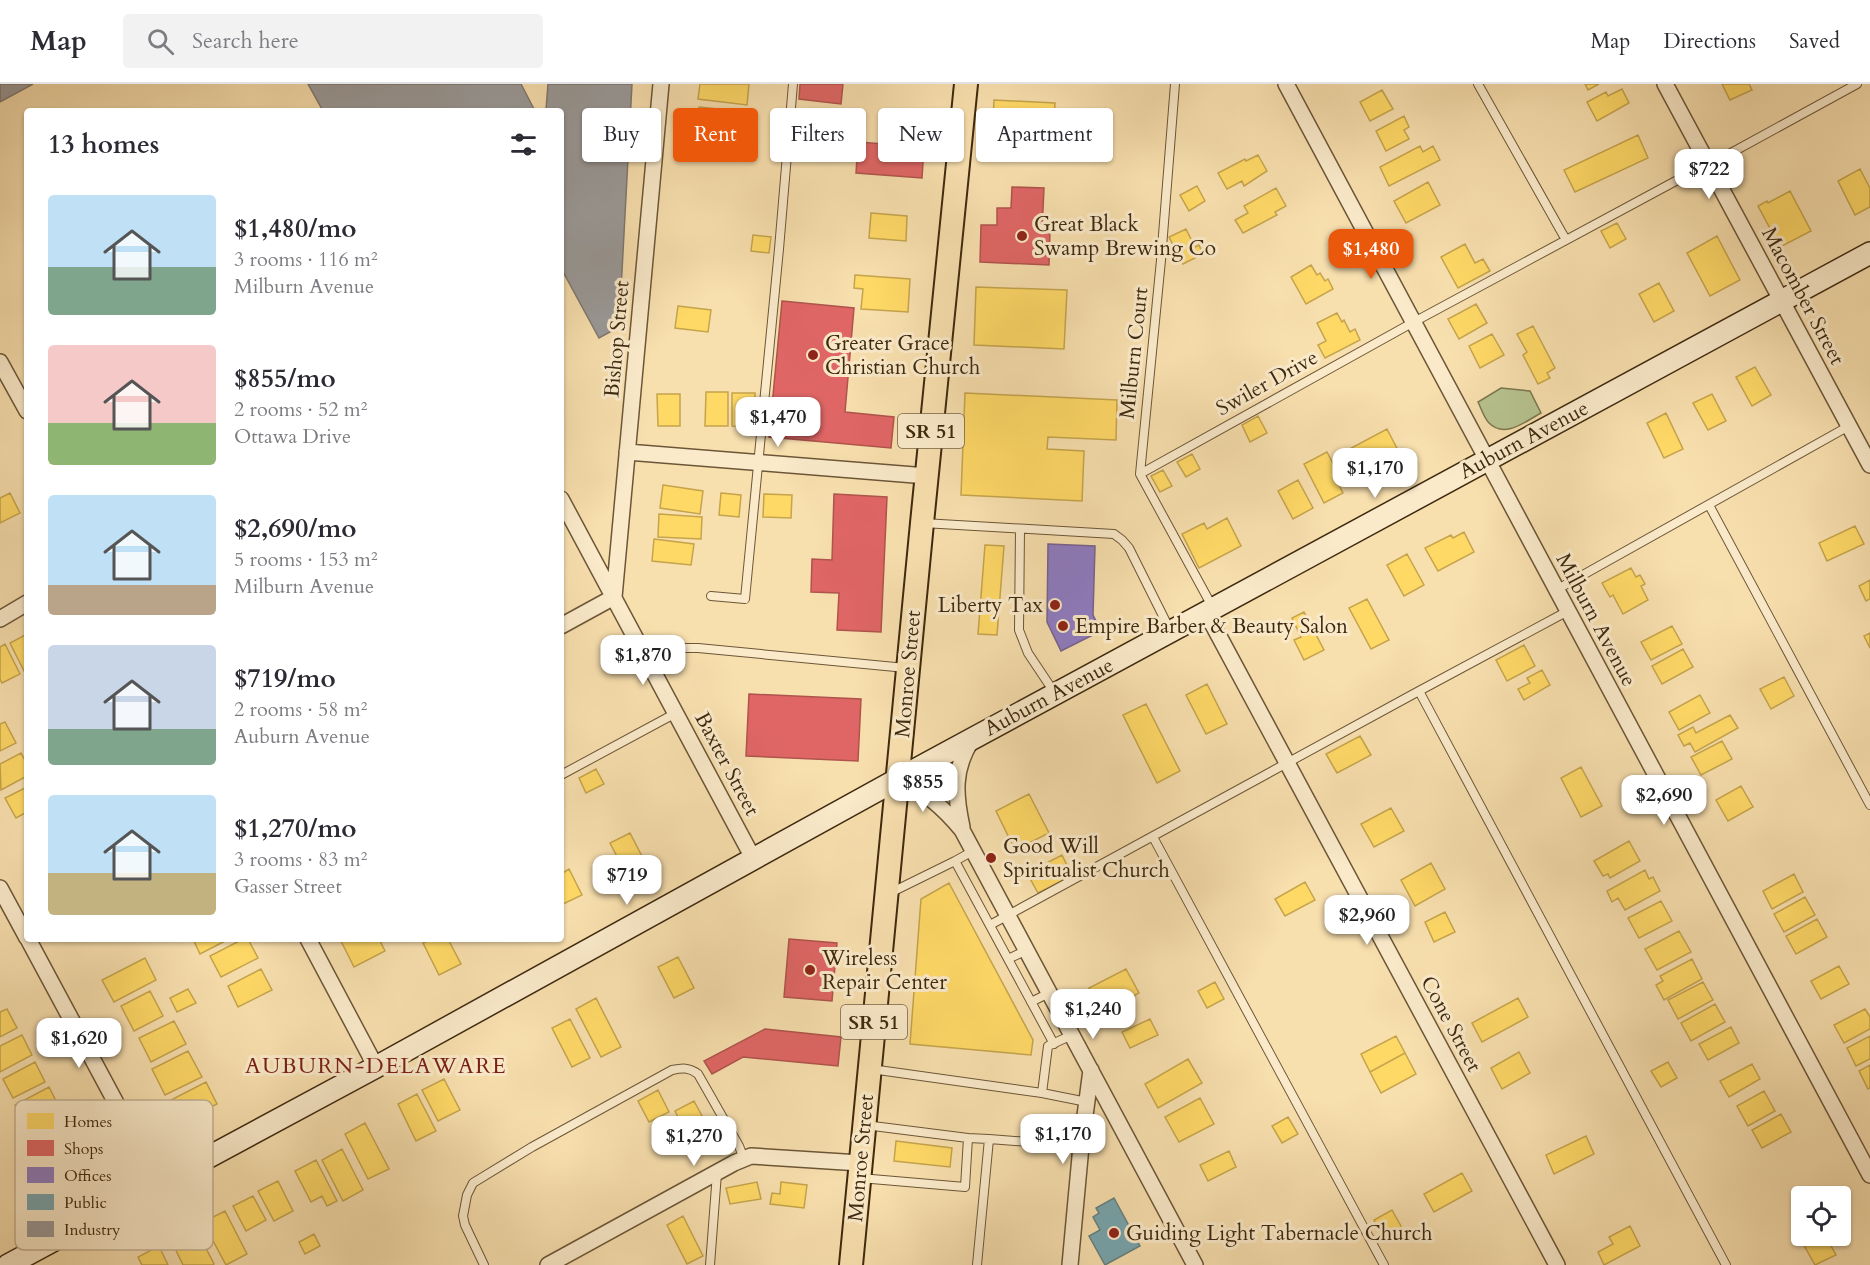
<!DOCTYPE html>
<html lang="en">
<head>
<meta charset="utf-8">
<style>
  :root { --surface:#fff; --page:#f2f2f3; --text:#2b2b33; --muted:#7c7c81; --line:#e1e1e2; --accent:#ea580c }
  body { margin:0; font-family:Cardo,serif; background:var(--page); color:var(--text); height:100vh; display:flex; flex-direction:column; font-size:22px; white-space:nowrap }
  * { box-sizing:border-box; margin:0 }
  p { font-size:20px; color:var(--muted) }
  .icon { flex:none; width:33px; height:33px; fill:none; stroke:currentColor; stroke-width:2; stroke-linecap:round; stroke-linejoin:round }
  .map { position:relative; flex:1; overflow:hidden }
  .drawer { position:absolute; left:24px; top:24px; width:540px; height:834px; display:flex; flex-direction:column; background:var(--surface); border-radius:6px; box-shadow:0 2px 4px #0004 }
  .drawer>* { flex:none }
  .banner { position:absolute; left:582px; top:24px; width:570px; height:54px; display:flex; gap:12px }
  .buttons { position:absolute; left:1791px; top:1102px; display:grid; gap:12px }
  .buttons a { display:grid; place-items:center; width:60px; height:60px; border-radius:6px; background:var(--surface); box-shadow:0 2px 4px #0004; font-size:30px }
  .price { position:absolute; translate:-50% -51px; padding:0 14px; border-radius:12px; background:#fff; color:#222; font-size:20px; line-height:39px; filter:drop-shadow(0 2px 3px #0008) }
  .price::after { content:''; position:absolute; left:50%; top:36px; width:18px; height:14px; margin-left:-9px; background:inherit; clip-path:polygon(0 0,100% 0,50% 100%) }
  .price.current { background:var(--accent); color:#fff }
  ul { padding:0; list-style:none }
  li { display:flex; align-items:center; gap:18px; height:150px; padding:0 24px }
  li span { display:grid; place-items:center; flex:none; width:168px; height:120px; border-radius:6px; color:#555 }
  li>.icon { margin-inline-start:auto }
  span .icon { width:72px; height:72px; fill:#fffc; stroke-width:1 }
  li b { font-size:26px }
  h2 { display:flex; justify-content:space-between; align-items:center; height:72px; padding:0 24px; font-size:26px }
  .pill { padding:0 21px; border-radius:6px; background:var(--surface); box-shadow:0 2px 4px #0004; font-size:21px; line-height:54px }
  .pill.current { background:var(--accent); color:#fff }
  header { display:flex; align-items:center; gap:36px; box-sizing:border-box; height:84px; padding:0 30px; background:var(--surface); border-bottom:2px solid var(--line) }
  header strong { font-size:28px }
  nav { display:flex; gap:33px; margin-inline-start:auto; font-size:21px }
  .search { width:420px; height:54px; background:var(--page); display:flex; align-items:center; gap:15px; box-sizing:border-box; padding:0 21px; border-radius:6px; color:var(--muted); font-size:22px }
  .map>svg:first-child { display:block }
</style>
</head>
<body>
<header>
<strong>Map</strong>
<div class="search"><svg class="icon" aria-label="search" viewBox="0 0 24 24"><circle cx="10" cy="10" r="6"/><path d="M15 15l6 6"/></svg>Search here</div>
<nav><a>Map</a><a>Directions</a><a>Saved</a></nav>
</header>
<div class="map">
<svg width="1870" height="1181" viewBox="0 0 1870 1181">
  <rect width="100%" height="100%" fill="#f8dfae"/>
  <filter id="stains"><feTurbulence type="fractalNoise" baseFrequency=".00333" numOctaves="4"/><feColorMatrix values="0 0 0 0 .2 0 0 0 0 .09 0 0 0 0 .02 0 0 0 .5 -.17"/></filter>
  <radialGradient id="worn" r=".72"><stop offset=".6" stop-color="#630" stop-opacity="0"/><stop offset="1" stop-color="#630" stop-opacity=".3"/></radialGradient>
  <path fill="#b7c38f" stroke="#7a764f" stroke-width="1.5" d="M1501,304l29,3 11,22c-15,8 -36,26 -52,10 -5,-5 -8,-15 -11,-21z"/>
  <path fill="#ffd966" stroke="#c5a44c" stroke-width="1.5" d="M700,0h49l-2,21 -49,-6z
    M1585,0h14l-11,6z
    M1722,0h27l3,6 -22,10z
    M1622,5l7,14 -32,18 -10,-19 19,-10 2,4z
    M1382,6l11,19 -23,12 -10,-19z
    M994,16l61,3 -2,44 -61,-4z
    M699,23l38,4 -1,18 -38,-5z
    M1404,32l5,11 -5,3 5,9 -23,12 -10,-20z
    M1638,51l10,23 -73,34 -11,-22z
    M1420,62l3,6 10,-6 7,14 -51,26 -9,-19z
    M1258,71l9,16 -23,15 -2,-5 -15,8 -9,-16 27,-14 1,2z
    M1860,85l10,19v19l-15,8 -17,-34z
    M1428,98l12,23 -34,18 -12,-22z
    M1197,102l8,15 -16,10 -9,-16z
    M1276,104l10,18 -11,6 2,3 -34,18 -8,-13 13,-7 -4,-7z
    M1790,107l21,40 -31,16 -22,-41 9,-5 1,2z
    M871,129l36,3 -1,25 -37,-3z
    M1617,139l9,16 -16,9 -9,-17z
    M1186,145l9,18 4,-2 4,9 -20,10 -14,-27z
    M753,151l18,2 -2,16 -18,-2z
    M1717,152l23,44 -30,16 -23,-43z
    M1465,160l10,19 8,-4 7,12 -32,17 -17,-31z
    M1311,181l6,10 3,-2 5,8 3,-2 5,10 -27,15 -15,-27z
    M855,191l55,4 -2,33 -47,-3 2,-20 -9,-1z
    M1659,199l15,28 -20,11 -15,-28z
    M976,203l91,3 -3,59 -90,-4z
    M1476,220l11,19 -28,16 -11,-20z
    M678,222l33,4 -3,22 -33,-4z
    M1337,229l5,9 2,-2 6,12 5,-3 5,11 -35,18 -7,-13 8,-4 -9,-18z
    M1533,242l22,42 -8,5 3,5 -12,6 -15,-29 4,-3 -10,-18z
    M1492,250l12,21 -24,13 -11,-22z
    M1755,283l16,28 -19,11 -16,-29z
    M706,308h22v34h-23z
    M732,309h23v34l-23,-1z
    M965,309l152,7 -1,40 -68,-3 -1,12 37,2 -2,50 -121,-6z
    M657,310h23v32h-22z
    M1712,310l14,27 -18,9 -15,-27z
    M1666,329l17,36 -19,9 -17,-35z
    M1258,332l9,17 -17,9 -8,-17z
    M1387,345l17,33 -20,11 -6,-12 -27,14 -11,-21z
    M1327,368l13,25 -4,2 7,14 -19,10 -20,-39z
    M1192,370l8,15 -14,8 -9,-15z
    M1163,386l9,16 -12,6 -9,-16z
    M1298,396l15,28 -20,11 -15,-28z
    M663,401l40,6 -3,23 -40,-6z
    M10,409l10,20 -20,10v-25z
    M721,409l20,2 -2,22 -20,-2z
    M764,410l28,1 -1,23 -28,-1z
    M659,430l43,3 -1,22 -43,-2z
    M1227,434l14,28 -42,22 -17,-34 22,-11 3,6z
    M1855,442l9,18 -37,17 -8,-18z
    M1464,448l10,20 -36,19 -13,-23 26,-13 2,3z
    M654,455l40,5 -3,21 -39,-4z
    M985,461l19,1 -7,89 -19,-1z
    M1407,470l17,31 -20,11 -17,-31z
    M1631,484l5,9 4,-2 5,9 -4,2 7,14 -25,14 -10,-19 -3,2 -8,-14z
    M1870,496v19l-4,2 -7,-15z
    M1367,515l22,41 -18,9 -22,-41z
    M1304,528l20,38 -20,10 -10,-20 7,-3 -9,-19z
    M1672,542l10,18 -31,16 -10,-18z
    M1870,549v15l-6,-12z
    M27,550v35l-3,2 -14,-28z
    M5,560l15,30 -18,9 -2,-4v-32z
    M1524,561l11,21 -28,15 -11,-21z
    M1683,565l10,18 -31,17 -10,-18z
    M1542,586l8,15 -26,15 -6,-11 12,-6 -3,-5z
    M1784,593l10,19 -23,13 -11,-20z
    M1207,600l20,40 -21,10 -20,-39z
    M1700,611l10,18 -31,17 -10,-18z
    M1146,620l34,67 -23,12 -34,-68z
    M1730,631l8,13 -43,24 -5,-9 -6,3 -6,-11 15,-8 3,6z
    M5,638l11,21 -16,8v-27z
    M1360,652l11,19 -34,18 -11,-19z
    M1722,657l10,18 -31,16 -10,-18z
    M21,669l6,11v12l-26,14 -1,-26z
    M1581,683l21,39 -21,11 -20,-39z
    M596,685l8,15 -18,9 -7,-15z
    M1741,702l12,21 -25,14 -12,-21z
    M27,703v25l-11,6 -11,-20z
    M1029,710l20,39 -34,17 -19,-39z
    M1391,724l13,23 -30,16 -13,-23z
    M630,749l16,31 -20,10 -16,-31z
    M1629,757l11,20 -30,17 -2,-4 -5,2 -9,-15z
    M1062,771l10,21 -34,17 -11,-20z
    M1431,779l14,26 -30,17 -14,-26z
    M569,785l13,26 -21,10v-31z
    M1645,786l4,9 4,-2 7,14 -35,19 -7,-12 -6,4 -5,-11z
    M1794,790l9,18 -31,17 -9,-18z
    M1305,798l10,18 -30,16 -10,-17z
    M949,799l84,157 -2,15 -121,-11 11,-145z
    M1805,813l10,18 -31,17 -10,-18z
    M1661,817l11,20 -33,17 -11,-20z
    M1445,828l10,20 -21,10 -9,-20z
    M1817,835l10,18 -31,17 -10,-18z
    M1679,847l12,21 -34,18 -12,-21z
    M193,855h36l-29,15z
    M243,855h5l10,19 -37,19 -11,-21z
    M340,855h39l6,12 -31,16z
    M431,855h17l13,25 -22,11 -16,-32z
    M678,873l16,31 -20,10 -16,-31z
    M145,874l11,22 -42,22 -12,-22z
    M1692,875l10,20 -38,21 -8,-15 7,-4 -3,-5z
    M1839,882l10,18 -28,15 -10,-18z
    M261,885l11,21 -34,17 -10,-21z
    M1126,885l13,24 -36,20 -14,-25z
    M1215,898l9,17 -17,9 -9,-17z
    M1703,898l10,18 -35,19 -10,-19z
    M188,905l8,14 -19,9 -7,-14z
    M150,907l13,25 -29,15 -13,-25z
    M596,914l25,49 -20,10 -25,-48z
    M1518,914l10,19 -46,25 -10,-19z
    M1715,920l10,18 -34,19 -10,-18z
    M7,925l10,19 -17,9v-25z
    M1865,925l5,8v12l-26,14 -10,-18z
    M570,935l20,39 -18,9 -20,-39z
    M1150,935l8,16 -28,13 -8,-16z
    M174,937l12,23 -35,18 -12,-24z
    M1731,943l8,16 -31,17 -9,-16z
    M22,951l10,20 -32,17v-26z
    M1396,952l9,17 -35,19 -9,-18z
    M1870,952v23l-14,7 -9,-18z
    M188,967l14,26 -37,18 -13,-26z
    M1519,968l11,21 -28,16 -11,-21z
    M1405,969l11,21 -35,19 -11,-21z
    M1188,975l14,24 -44,25 -13,-24z
    M35,978l10,20 -32,16 -10,-19z
    M1668,978l9,16 -16,9 -10,-16z
    M1752,980l8,15 -31,18 -9,-16z
    M1870,981v23l-2,1 -9,-18z
    M444,995l16,31 -22,11 -16,-31z
    M206,998l11,22 -37,19 -11,-22z
    M49,1003l14,28 -34,17 -14,-27z
    M658,1006l11,22 -20,10 -11,-21z
    M1764,1007l11,20 -27,15 -11,-20z
    M417,1010l19,37 -20,10 -18,-37z
    M1200,1014l14,26 -35,18 -14,-25z
    M694,1017l22,41 -20,10 -21,-41z
    M1781,1030l10,18 -29,16 -10,-18z
    M1288,1033l10,17 -16,9 -10,-17z
    M365,1039l24,46 -21,10 -23,-45z
    M1586,1052l8,18 -40,20 -8,-19z
    M896,1057l56,7 -2,19 -56,-6z
    M342,1065l21,41 -20,11 -21,-41z
    M1229,1067l7,16 -28,14 -8,-16z
    M316,1076l21,41 -10,5 -5,-10 -11,6 -16,-31z
    M1462,1089l10,18 -38,21 -10,-18z
    M278,1097l15,30 -19,10 -16,-30z
    M757,1098l4,17 -31,5 -4,-16z
    M781,1098l26,3 -3,23 -34,-4 2,-11 8,1z
    M253,1112l13,24 -20,11 -13,-25z
    M1392,1126l10,18 -18,10 -10,-18z
    M225,1127l22,43 -21,11 -23,-43z
    M683,1132l20,40 -16,8 -20,-39z
    M1630,1142l10,20 -36,19 -6,-13 15,-8 -4,-7z
    M195,1143l19,37 -2,1h-29l-12,-25z
    M1802,1144v8h28l3,6 -3,2 6,11 -21,10 -19,-34z
    M314,1150l6,12 -15,8 -6,-12z
    M159,1162l9,19h-26l-4,-8z"/>
  <path fill="#e06666" stroke="#af544c" stroke-width="1.5" d="M800,0h43l-2,20 -42,-5z
    M858,58l66,5 -2,31 -66,-5z
    M1012,103l32,1 -2,42h8l-1,35 -69,-3 1,-37h16v-17h14z
    M782,217l72,7 -9,104 49,5 -3,31 -122,-11z
    M834,410l53,3 -6,135 -44,-2 2,-37 -28,-1 1,-33 20,1z
    M749,610l112,5 -3,62 -112,-5z
    M789,855l48,4 -5,58 -48,-4z
    M765,945l76,8 -3,29 -95,-9 -31,17 -8,-13z"/>
  <path fill="#8e7cc3" stroke="#76638d" stroke-width="1.5" d="M1048,460l47,2 -2,69 8,16 -40,20 -14,-29z"/>
  <path fill="#76a5af" stroke="#65807f" stroke-width="1.5" d="M1114,1114l26,48 -35,19 -16,-29 11,-6 -7,-13 6,-4 -3,-5z"/>
  <path fill="#999" stroke="#7e7770" stroke-width="1.5" d="M0,0h33l-33,18z
    M308,0h213l14,27h-212z
    M548,0h84l-13,243 -20,11 -38,-70v-157h-17l2,-1z"/>
  <g fill="none" stroke-linecap="round" stroke-linejoin="round">
    <defs>
      <path id="lane" d="M1175,0l-14,176 -21,214 73,134
        M1478,0l88,156
        M1140,390l272,-151 273,-147 24,-11 148,-81
        M1709,421l161,300
        M923,439l191,11 8,6 7,8 41,82
        M1020,445l-1,101 9,23 26,39
        M1556,506l293,-164
        M711,512l34,3 34,-350 14,-165
        M647,575l35,-11h16l208,20
        M1419,607l149,-80
        M561,691l115,-62
        M1153,753l231,428
        M955,777l18,-10
        M890,809l65,-32 99,183
        M990,841l429,-234 307,574
        M1008,875l19,-9
        M1031,918l18,-9
        M871,985l171,24 45,9
        M1042,1009l6,-47 24,-11
        M968,1054l21,1
        M860,1094l105,9 3,-49 -103,-13
        M484,1181l-19,-40 -2,-9 4,-21 6,-12 59,-36 140,-77c10,-2 17,-3 26,4l41,72 5,13
        M710,1181l7,-92
        M977,1181l12,-126 92,7"/>
      <path id="street" d="M1286,0l584,1091
        M1665,0l205,381
        M0,278l27,49
        M627,368l300,24
        M561,415l192,359
        M1206,528l351,653
        M0,535l27,-16
        M561,542l53,-29 47,-513
        M898,695c28,14 44,27 64,51l233,435
        M962,743c-7,-32 -9,-57 9,-86
        M0,804l27,50
        M28,855l131,244
        M308,855l68,128
        M548,1181l186,-102 17,-7 109,7
        M1070,1181l11,-119 10,-76"/>
      <path id="secondary" d="M8,1181l368,-198 522,-288 972,-526"/>
      <path id="primary" d="M851,1181l71,-742 44,-439"/>
    </defs>
    <use href="#lane" stroke="#6c5637" stroke-width="10"/>
    <use href="#street" stroke="#6c5637" stroke-width="18"/>
    <use href="#secondary" stroke="#3e290f" stroke-width="24"/>
    <use href="#primary" stroke="#3e290f" stroke-width="26"/>
    <use href="#lane" stroke="#faeaca" stroke-width="8"/>
    <use href="#street" stroke="#faeaca" stroke-width="15"/>
    <use href="#secondary" stroke="#faeaca" stroke-width="21"/>
    <use href="#primary" stroke="#f8dfae" stroke-width="22"/>
  </g>
  <g fill="#8f2418" stroke="#faeaca" stroke-width="2">
    <circle cx="1022" cy="152" r="6"/>
    <circle cx="813" cy="271" r="6"/>
    <circle cx="1055" cy="521" r="6"/>
    <circle cx="1063" cy="542" r="6"/>
    <circle cx="991" cy="774" r="6"/>
    <circle cx="810" cy="886" r="6"/>
    <circle cx="1114" cy="1149" r="6"/>
  </g>
  <g text-anchor="middle" dominant-baseline="central" stroke-width="6" stroke-linejoin="round" paint-order="stroke">
    <g fill="#faeaca" stroke="#766347" stroke-width="1.5">
      <rect x="898" y="330" width="66" height="34" rx="4.5"/>
      <rect x="841" y="921" width="66" height="34" rx="4.5"/>
    </g>
    <g font-size="20" font-weight="bold" fill="#3e290f">
      <text x="931" y="347">SR 51</text>
      <text x="874" y="938">SR 51</text>
    </g>
    <g font-size="21" fill="#3e290f" stroke="#faeaca" text-anchor="start">
      <text x="1034" y="140">Great Black<tspan x="1034" dy="24">Swamp Brewing Co</tspan></text>
      <text x="825" y="259">Greater Grace<tspan x="825" dy="24">Christian Church</tspan></text>
      <text x="1043" y="521" text-anchor="end">Liberty Tax</text>
      <text x="1075" y="542">Empire Barber &amp; Beauty Salon</text>
      <text x="1003" y="762">Good Will<tspan x="1003" dy="24">Spiritualist Church</tspan></text>
      <text x="822" y="874">Wireless<tspan x="822" dy="24">Repair Center</tspan></text>
      <text x="1126" y="1149">Guiding Light Tabernacle Church</text>
    </g>
    <g font-size="21" fill="#3e290f" stroke="#faeaca">
      <text transform="translate(1803 212) rotate(62)">Macomber Street</text>
      <text transform="translate(617 255) rotate(-85)">Bishop Street</text>
      <text transform="translate(1134 269) rotate(-84)">Milburn Court</text>
      <text transform="translate(1267 299) rotate(-29)">Swiler Drive</text>
      <text transform="translate(1524 356) rotate(-28)">Auburn Avenue</text>
      <text transform="translate(1596 536) rotate(62)">Milburn Avenue</text>
      <text transform="translate(908 590) rotate(-85)">Monroe Street</text>
      <text transform="translate(1049 613) rotate(-28)">Auburn Avenue</text>
      <text transform="translate(727 680) rotate(62)">Baxter Street</text>
      <text transform="translate(1451 940) rotate(62)">Cone Street</text>
      <text transform="translate(861 1074) rotate(-85)">Monroe Street</text>
    </g>
    <g font-size="22" letter-spacing="1.5" fill="#7a1f14" stroke="#faeaca">
      <text x="376" y="982">AUBURN-DELAWARE</text>
    </g>
  </g>
  <rect x="15" y="1016" width="198" height="150" rx="9" fill="#faeaca" stroke="#c2b092" stroke-width="1.5"/>
  <rect x="27" y="1029" width="27" height="16" fill="#ffd966"/>
  <rect x="27" y="1056" width="27" height="16" fill="#e06666"/>
  <rect x="27" y="1083" width="27" height="16" fill="#8e7cc3"/>
  <rect x="27" y="1110" width="27" height="16" fill="#76a5af"/>
  <rect x="27" y="1137" width="27" height="16" fill="#999"/>
  <g font-size="16" fill="#3e290f">
    <text x="64" y="1043">Homes</text>
    <text x="64" y="1070">Shops</text>
    <text x="64" y="1097">Offices</text>
    <text x="64" y="1124">Public</text>
    <text x="64" y="1151">Industry</text>
  </g>
  <rect width="100%" height="100%" filter="url(#stains)"/>
  <rect width="100%" height="100%" fill="url(#worn)"/>
</svg>
<div class="buttons">
<a><svg class="icon" aria-label="locate" viewBox="0 0 24 24"><circle cx="12" cy="12" r="6"/><path d="M12 2v4M12 18v4M2 12h4M18 12h4"/></svg></a>
</div>
<b class="price" style="left:1709px;top:116px">$722</b>
<b class="price current" style="left:1371px;top:196px">$1,480</b>
<b class="price" style="left:778px;top:364px">$1,470</b>
<b class="price" style="left:1375px;top:415px">$1,170</b>
<b class="price" style="left:643px;top:602px">$1,870</b>
<b class="price" style="left:923px;top:729px">$855</b>
<b class="price" style="left:1664px;top:742px">$2,690</b>
<b class="price" style="left:627px;top:822px">$719</b>
<b class="price" style="left:1367px;top:862px">$2,960</b>
<b class="price" style="left:1093px;top:956px">$1,240</b>
<b class="price" style="left:79px;top:985px">$1,620</b>
<b class="price" style="left:1063px;top:1081px">$1,170</b>
<b class="price" style="left:694px;top:1083px">$1,270</b>
<div class="banner">
<a class="pill">Buy</a>
<a class="pill current">Rent</a>
<a class="pill">Filters</a>
<a class="pill">New</a>
<a class="pill">Apartment</a>
</div>
<section class="drawer">
<h2>13 homes<svg class="icon" aria-label="filters" viewBox="0 0 24 24"><path d="M4 7h16M4 17h16"/><circle cx="9" cy="7" r="2"/><circle cx="15" cy="17" r="2"/></svg></h2>
<ul>
<li><span style="background:linear-gradient(#bfe0f5 60%,#7fa58c 0)"><svg class="icon" aria-label="home" viewBox="0 0 24 24"><path d="M3 11l9-7 9 7M6 9v11h12V9"/></svg></span><div><b>$1,480/mo</b><p>3 rooms · 116 m²</p><p>Milburn Avenue</p></div></li>
<li><span style="background:linear-gradient(#f6c9c9 65%,#8fb573 0)"><svg class="icon" aria-label="home" viewBox="0 0 24 24"><path d="M3 11l9-7 9 7M6 9v11h12V9"/></svg></span><div><b>$855/mo</b><p>2 rooms · 52 m²</p><p>Ottawa Drive</p></div></li>
<li><span style="background:linear-gradient(#bfe0f5 75%,#b9a48a 0)"><svg class="icon" aria-label="home" viewBox="0 0 24 24"><path d="M3 11l9-7 9 7M6 9v11h12V9"/></svg></span><div><b>$2,690/mo</b><p>5 rooms · 153 m²</p><p>Milburn Avenue</p></div></li>
<li><span style="background:linear-gradient(#c9d6e8 70%,#7fa58c 0)"><svg class="icon" aria-label="home" viewBox="0 0 24 24"><path d="M3 11l9-7 9 7M6 9v11h12V9"/></svg></span><div><b>$719/mo</b><p>2 rooms · 58 m²</p><p>Auburn Avenue</p></div></li>
<li><span style="background:linear-gradient(#bfe0f5 65%,#c2b280 0)"><svg class="icon" aria-label="home" viewBox="0 0 24 24"><path d="M3 11l9-7 9 7M6 9v11h12V9"/></svg></span><div><b>$1,270/mo</b><p>3 rooms · 83 m²</p><p>Gasser Street</p></div></li>
</ul>
</section>
</div>
</body>
</html>
